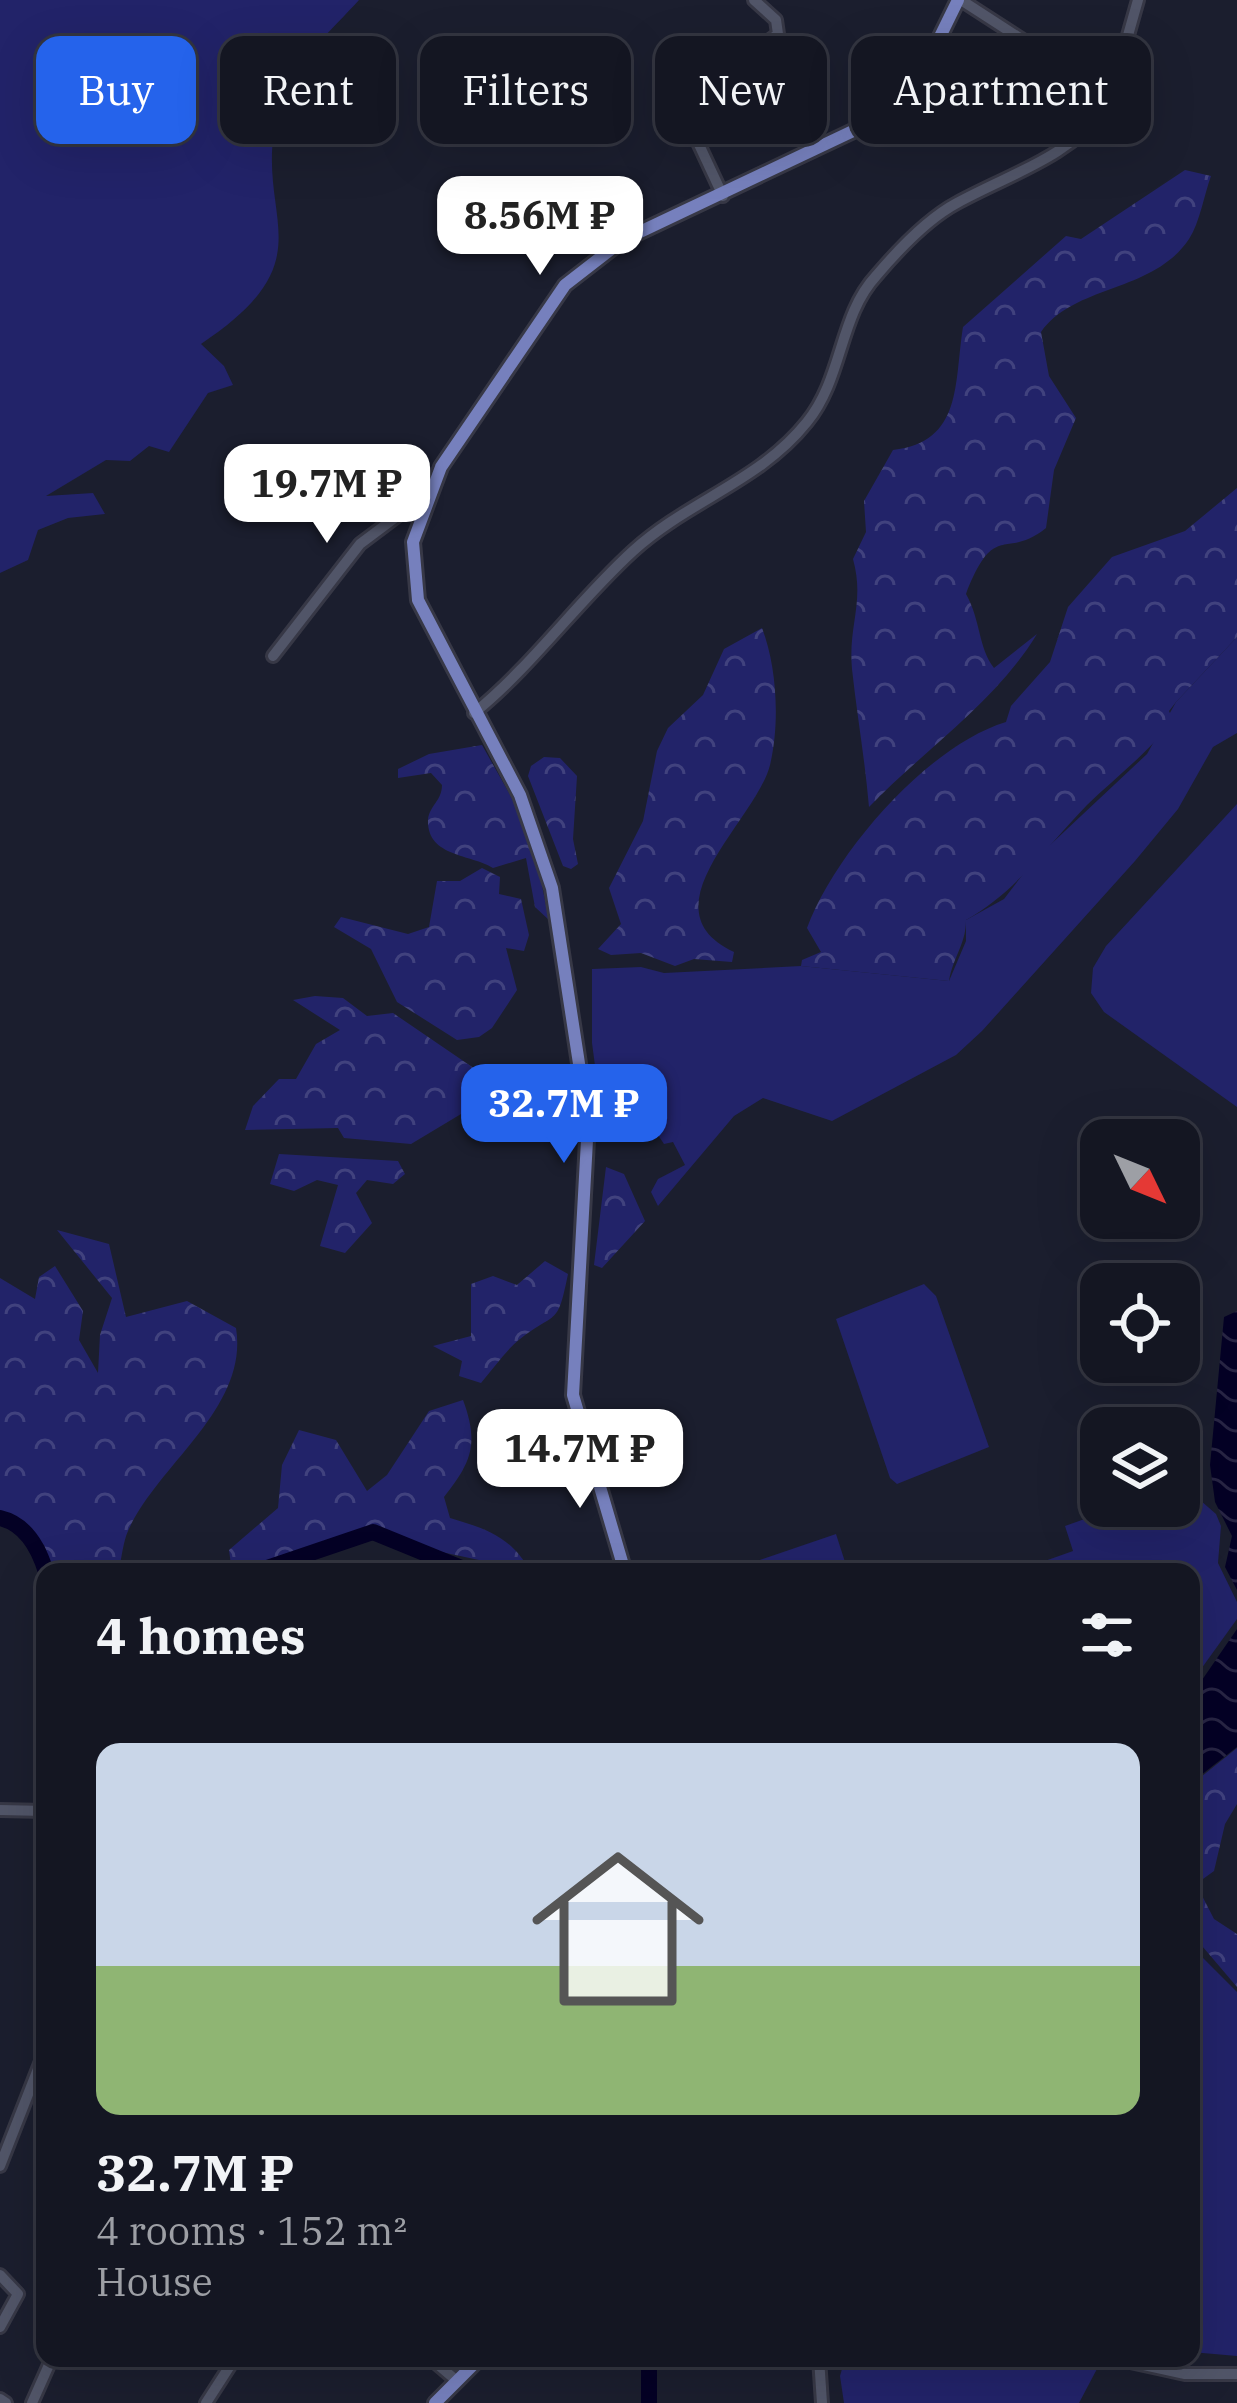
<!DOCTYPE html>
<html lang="en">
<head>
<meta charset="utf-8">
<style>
  :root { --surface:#141622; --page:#21232f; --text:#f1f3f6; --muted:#9d9fa5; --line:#333540; --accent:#2563eb }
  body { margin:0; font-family:"IBM Plex Serif",serif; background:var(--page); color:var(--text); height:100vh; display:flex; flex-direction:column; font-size:45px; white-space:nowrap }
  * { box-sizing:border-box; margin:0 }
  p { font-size:39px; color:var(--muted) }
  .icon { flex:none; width:66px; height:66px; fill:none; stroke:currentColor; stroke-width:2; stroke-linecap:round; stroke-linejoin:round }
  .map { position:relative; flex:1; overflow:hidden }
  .sheet { position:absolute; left:36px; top:1563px; width:1164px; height:804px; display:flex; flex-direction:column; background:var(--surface); border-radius:24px; box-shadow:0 12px 48px #0002,0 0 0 3px var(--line) }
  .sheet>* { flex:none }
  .banner { position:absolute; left:36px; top:36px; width:1167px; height:108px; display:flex; gap:24px }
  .needle { width:78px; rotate:133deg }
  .buttons { position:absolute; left:1080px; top:1119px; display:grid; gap:24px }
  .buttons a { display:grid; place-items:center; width:120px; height:120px; border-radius:24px; background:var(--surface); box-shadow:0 12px 48px #0002,0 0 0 3px var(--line); font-size:60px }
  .price { position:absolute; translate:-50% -102px; padding:0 27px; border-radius:24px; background:#fff; color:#222; font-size:39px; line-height:78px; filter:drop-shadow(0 3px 6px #0008) }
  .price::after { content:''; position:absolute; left:50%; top:72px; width:36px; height:27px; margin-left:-18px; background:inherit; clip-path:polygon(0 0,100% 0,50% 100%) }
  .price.current { background:var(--accent); color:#fff }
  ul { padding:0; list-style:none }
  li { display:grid; align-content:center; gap:24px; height:636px; padding:0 60px }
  li span { display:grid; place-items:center; height:372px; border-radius:24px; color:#555 }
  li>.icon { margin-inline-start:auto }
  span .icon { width:216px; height:216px; fill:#fffc; stroke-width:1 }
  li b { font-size:51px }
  h2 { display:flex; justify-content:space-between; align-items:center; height:144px; padding:0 60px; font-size:51px }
  .pill { padding:0 42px; border-radius:24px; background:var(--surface); box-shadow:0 12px 48px #0002,0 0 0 3px var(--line); font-size:42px; line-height:108px }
  .pill.current { background:var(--accent); color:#fff }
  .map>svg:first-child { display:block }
</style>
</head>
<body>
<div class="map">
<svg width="1237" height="2403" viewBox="0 0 1237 2403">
  <defs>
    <pattern id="forest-crowns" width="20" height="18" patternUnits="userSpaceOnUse" patternTransform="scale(3)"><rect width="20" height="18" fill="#222369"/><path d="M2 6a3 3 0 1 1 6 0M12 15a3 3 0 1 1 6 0" fill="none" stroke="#41427e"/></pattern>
    <pattern id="water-waves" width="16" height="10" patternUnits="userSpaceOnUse" patternTransform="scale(3)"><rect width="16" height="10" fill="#040125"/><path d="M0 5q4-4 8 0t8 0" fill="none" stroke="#282544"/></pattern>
  </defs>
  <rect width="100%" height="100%" fill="#1b1e2e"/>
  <path fill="#222369" d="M0,0h359c-27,30 -65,62 -78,102 -36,113 56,151 -80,242l23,22 9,19 -25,8 -39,59 -20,-6 -19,15 -24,-1 -60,36 47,-3 12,21 -37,4 -30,12 -10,30 -28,13z
    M1237,637v96l-24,14 -35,62 -43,52 -153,170 -26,24 -124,66 -69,-23 -29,18 -76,90 -7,-14 7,-13 27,-14 -12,-23 -9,2 -8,-12v-58l-11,-1 -23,66 -18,-5 -12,-91v-74l49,-2 23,6 137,-7 148,15 17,-40v-21l38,-21 29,-38 114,-107 29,-52z
    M1237,804v303l-133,-95 -13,-19 2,-25 13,-22z
    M924,1284l12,12 53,151 -92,37 -7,-6 -54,-159z
    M1184,1486l32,28 5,12 -3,37 19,39v17l-46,64v-111h-177l59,-21 -8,-25 56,-20h58v-19z
    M836,1534l10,31 -21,7h-65l-3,-11z
    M1191,1946l46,46v364l-46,-4z
    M845,2358h234l19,9 -19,36h-235l-4,-27z"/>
  <path fill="url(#forest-crowns)" d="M1185,170l26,6c-7,19 -11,46 -22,63 -36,54 -114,45 -148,93l8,44 27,42 -22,52 -8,58c-41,33 -51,-9 -80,66 15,27 12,53 28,74l43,-34c-42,69 -112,115 -168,173 -4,-47 -12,-92 -17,-138 -4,-44 13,-67 1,-110l13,-27 -2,-31 29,-51c70,-8 61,-67 70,-123l103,-91 15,3z
    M1237,488v149l-61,65 -7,9 4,9c-25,33 -56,56 -86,85 -40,41 -71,87 -121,115 0,24 -13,37 -17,61l-148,-15 1,-6 19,-8 -14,-24c28,-75 120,-182 199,-206l5,-16 39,-44 18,-55 44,-50 73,-26z
    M762,628c15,39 18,95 8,137 -14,56 -128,144 -36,187l-2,10 -38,-3 -19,7 -34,-13 -30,2 -13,-6 23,-25 -12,-36 34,-67 14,-70 11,-23 35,-33 21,-46z
    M482,745l49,87 18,88 -14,-13 -9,-49 -33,10c-22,-14 -66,-11 -65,-48 1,-14 14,-19 14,-35l-11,-12 -33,5v-9l31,-15z
    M544,757l16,1 17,18 -4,63 5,25 -7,5 -8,-3 -35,-90 3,-10z
    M482,868l18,9 -1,17 22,5 8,36 -5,16 -18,-3 11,42 -25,38 -13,9 -22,3 -60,-38 -26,-53 -37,-22 7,-10 67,17 21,-7 8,-46h23z
    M315,996l28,2 24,18 26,-3 85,58 -12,40 -55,33 -67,-6 -6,-10 -93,2 8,-24 26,-27h17l20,-35 24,-14 -47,-30z
    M279,1154l119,7 7,13 -12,10 -26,-4 -11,13 16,30 -27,30 -25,-7 18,-61 -21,-5 -23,11 -24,-7z
    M606,1167l18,7 21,47 -43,47 -8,-3z
    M57,1230l52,14 17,73 61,-16 49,27c13,80 -79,137 -108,203 -5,11 -6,26 -9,37l-66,2 -9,-25 -44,-34v-233l35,21 4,-22 16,-11 28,45 -4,29 19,33 2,-38 12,-37z
    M545,1261l23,13c-11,53 -10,36 -48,65 -14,11 -27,30 -39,44l-22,-7 3,-15 -29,-15 38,-10v-52l22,-8 24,9z
    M463,1400c16,43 9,62 -19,97l6,21c34,10 63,19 80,54h-42l-9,-12 -47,-10 -55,-24 -145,46 -3,-22 49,-42 4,-43 17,-35 37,10 31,51 20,-16 42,-64z
    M1237,1748v56l-12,20 -11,47 -18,13 18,35 23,15v53l-46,-54v-148z"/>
  <path fill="url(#water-waves)" d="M1237,1311v279l-12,-23 7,-31 -17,-34 -5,-37 14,-148z
    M1237,1629v118l-46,36v-87z"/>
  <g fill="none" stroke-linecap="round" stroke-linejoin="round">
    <path stroke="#040125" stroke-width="16" d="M0,1518c26,6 39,31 46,54
      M255,1572l118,-40 98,40
      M649,2403v-45"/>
    <defs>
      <path id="minor" d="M961,0l150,97
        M723,196l-35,-75 57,-62 33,-25 -2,-14 -22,-20
        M273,656l87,-112 68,-51
        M474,713c59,-48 103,-111 159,-162 56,-51 126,-69 174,-129 36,-44 32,-106 69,-146 22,-26 51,-57 81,-73 57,-31 109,-44 151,-97l30,-106
        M0,1810l45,1
        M0,2166l45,-115
        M0,2275l18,19 -18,33
        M430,2358l27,23
        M819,2358l3,45
        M1112,2358l73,16h52
        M0,2399l6,4
        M32,2403l20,-45
        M206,2403l29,-45"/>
      <path id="major" d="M625,1572l-52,-177 15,-273 -36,-234 -32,-93 -102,-195 -5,-58 28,-75 124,-182 58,-45 230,-109 59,-52 21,-28 25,-51
        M435,2403l45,-45"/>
    </defs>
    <use href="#minor" stroke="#373846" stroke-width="16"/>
    <use href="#major" stroke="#373846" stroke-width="18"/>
    <use href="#minor" stroke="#515568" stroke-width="10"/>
    <use href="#major" stroke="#7680bd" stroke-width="12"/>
  </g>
</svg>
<div class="buttons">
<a><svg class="needle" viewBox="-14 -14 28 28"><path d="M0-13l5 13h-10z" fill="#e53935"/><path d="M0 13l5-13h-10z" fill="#9d9fa5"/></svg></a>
<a><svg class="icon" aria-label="locate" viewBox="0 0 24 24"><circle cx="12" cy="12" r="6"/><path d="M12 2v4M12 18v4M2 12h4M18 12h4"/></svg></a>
<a><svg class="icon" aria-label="layers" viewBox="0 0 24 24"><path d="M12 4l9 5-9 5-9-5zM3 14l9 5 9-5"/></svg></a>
</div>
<b class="price" style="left:540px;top:278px">8.56M ₽</b>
<b class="price" style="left:327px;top:546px">19.7M ₽</b>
<b class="price current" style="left:564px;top:1166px">32.7M ₽</b>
<b class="price" style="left:580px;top:1511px">14.7M ₽</b>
<div class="banner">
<a class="pill current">Buy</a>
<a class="pill">Rent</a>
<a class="pill">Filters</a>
<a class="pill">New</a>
<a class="pill">Apartment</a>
</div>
<section class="sheet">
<h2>4 homes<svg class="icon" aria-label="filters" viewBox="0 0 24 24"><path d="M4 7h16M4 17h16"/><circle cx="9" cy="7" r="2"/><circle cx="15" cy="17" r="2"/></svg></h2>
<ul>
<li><span style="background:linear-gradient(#c9d6e8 60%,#8fb573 0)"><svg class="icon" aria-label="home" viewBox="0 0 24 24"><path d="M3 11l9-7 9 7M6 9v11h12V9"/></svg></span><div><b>32.7M ₽</b><p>4 rooms · 152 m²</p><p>House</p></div></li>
</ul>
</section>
</div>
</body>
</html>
